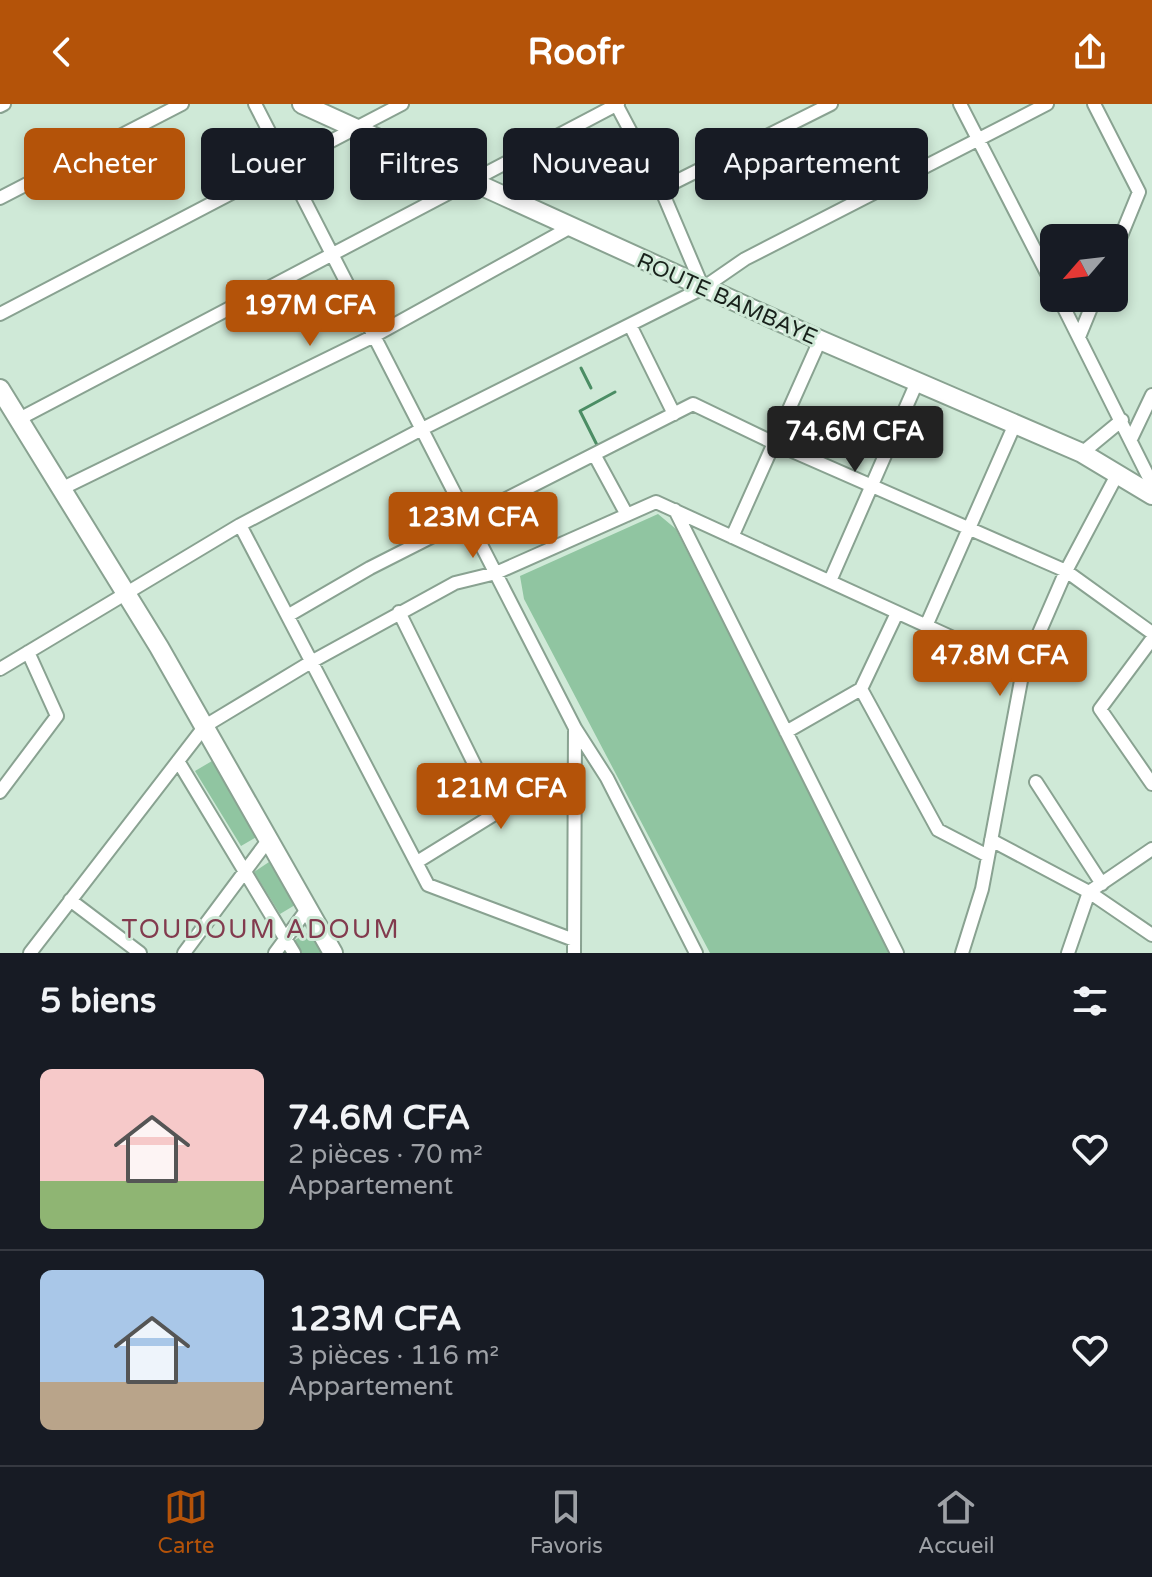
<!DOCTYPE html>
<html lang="fr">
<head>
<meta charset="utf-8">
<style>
  :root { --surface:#171b24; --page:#242831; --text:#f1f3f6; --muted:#9ea1a6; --line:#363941; --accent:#b45309 }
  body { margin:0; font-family:"Varela Round",sans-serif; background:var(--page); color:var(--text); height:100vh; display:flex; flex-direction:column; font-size:30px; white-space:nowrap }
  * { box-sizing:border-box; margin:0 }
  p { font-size:26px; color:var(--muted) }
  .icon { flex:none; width:44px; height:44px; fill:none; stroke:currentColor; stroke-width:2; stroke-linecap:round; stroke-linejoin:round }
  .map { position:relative; height:849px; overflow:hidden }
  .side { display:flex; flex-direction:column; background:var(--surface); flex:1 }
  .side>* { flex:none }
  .guide { position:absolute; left:24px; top:24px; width:1104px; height:72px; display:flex; gap:16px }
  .needle { width:52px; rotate:242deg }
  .tools { position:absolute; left:1040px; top:120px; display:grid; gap:16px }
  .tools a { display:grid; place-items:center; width:88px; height:88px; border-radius:12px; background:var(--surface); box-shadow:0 4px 12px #0003; font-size:40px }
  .price { position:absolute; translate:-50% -68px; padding:0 18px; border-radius:8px; background:var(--accent); color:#fff; font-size:26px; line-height:52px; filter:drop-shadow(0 2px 4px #0008) }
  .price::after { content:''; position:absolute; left:50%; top:48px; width:24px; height:18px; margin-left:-12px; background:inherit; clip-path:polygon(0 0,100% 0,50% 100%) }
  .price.selected { background:#222; color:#fff }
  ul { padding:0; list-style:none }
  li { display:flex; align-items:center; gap:24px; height:200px; padding:0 40px }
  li+li { border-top:2px solid var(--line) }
  li span { display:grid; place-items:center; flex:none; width:224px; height:160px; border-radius:12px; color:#555 }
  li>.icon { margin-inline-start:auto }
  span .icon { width:96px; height:96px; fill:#fffc; stroke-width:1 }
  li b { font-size:34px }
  h2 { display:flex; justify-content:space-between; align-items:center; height:96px; padding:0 40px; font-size:34px }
  .tag { padding:0 28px; border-radius:12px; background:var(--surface); box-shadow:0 4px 12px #0003; font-size:28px; line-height:72px }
  .tag.selected { background:var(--accent); color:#fff }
  header { display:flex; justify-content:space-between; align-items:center; height:104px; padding:0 40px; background:var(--accent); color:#fff; font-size:36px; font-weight:700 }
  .dock { display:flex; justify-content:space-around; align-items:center; height:112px; border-top:2px solid var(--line); background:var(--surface); font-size:22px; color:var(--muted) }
  .dock a { display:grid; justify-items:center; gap:4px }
  .dock .selected { color:var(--accent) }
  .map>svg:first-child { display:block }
</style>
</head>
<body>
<header><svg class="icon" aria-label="back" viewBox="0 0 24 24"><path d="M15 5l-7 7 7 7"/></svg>Roofr<svg class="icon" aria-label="share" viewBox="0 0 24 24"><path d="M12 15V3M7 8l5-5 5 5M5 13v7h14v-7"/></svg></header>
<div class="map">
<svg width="1152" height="849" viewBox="0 0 1152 849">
  <rect width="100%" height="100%" fill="#cfe9d7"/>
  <path fill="#90c5a1" d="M658,410l18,15 214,424h-180l-186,-354 -4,-23z
    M212,657l46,75 -17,10 -46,-75z
    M269,758l26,43 -15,9 -26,-42z
    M309,828l13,21h-20l-7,-13z"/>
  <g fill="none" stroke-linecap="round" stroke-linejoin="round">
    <path stroke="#4b8d64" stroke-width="3" d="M581,264l10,20
      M597,341l-17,-34 35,-19"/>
    <defs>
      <path id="street" d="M255,0l320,624 -1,225
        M616,0l45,85 42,99 42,-29 302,-155
        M960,0l94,183
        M1094,0l45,88 -25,61
        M0,2l4,-2
        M661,85l170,-85
        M0,94l182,-94
        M1059,194l93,186
        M0,210l402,-210
        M631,223l43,87
        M1079,233l16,-39
        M19,315l599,-315
        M1131,335l21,-44
        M1082,349l40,-33
        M595,352l32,59
        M63,384l311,-152 195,-108
        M675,406l222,443
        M240,421l188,360 146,55
        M732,433l88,-197
        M830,477l87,-199
        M399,508l99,200
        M289,511l81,-47 323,-164 81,39 292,128 86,62
        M926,522l89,-202
        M1152,535l-52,70 52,75
        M0,565l240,-144 182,-96 281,-141
        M861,585l77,141 50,26
        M575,624l32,50 89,175
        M786,628l75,-43 36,-76
        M178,657l116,192
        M1036,678l66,102
        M0,688l57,-76 -29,-64
        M991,736l98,52 63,43
        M417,758l81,-50 74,-37
        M70,796l70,53
        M30,849l175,-227 106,-64 144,-79 41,-10 160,-71 367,168
        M184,849l85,-114
        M275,849l33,-45
        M962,849l20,-64 41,-219 43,-99 52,-98
        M1068,849l21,-61 63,-43"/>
      <path id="secondary" d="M302,0l518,236 262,113 70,42
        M0,285l159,258 174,306"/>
    </defs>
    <use href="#street" stroke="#89a291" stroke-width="16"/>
    <use href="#secondary" stroke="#89a291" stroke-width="22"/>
    <use href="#street" stroke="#fff" stroke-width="12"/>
    <use href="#secondary" stroke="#fff" stroke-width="18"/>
  </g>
  <g text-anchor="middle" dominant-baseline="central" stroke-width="6" stroke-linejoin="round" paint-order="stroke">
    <g font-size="22" fill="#18211b" stroke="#cfe9d7">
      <text transform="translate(727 195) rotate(24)">ROUTE BAMBAYE</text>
    </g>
    <g font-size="26" letter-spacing="2" fill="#823b4e" stroke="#cfe9d7">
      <text x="261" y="825">TOUDOUM ADOUM</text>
    </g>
  </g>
</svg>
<div class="tools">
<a><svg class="needle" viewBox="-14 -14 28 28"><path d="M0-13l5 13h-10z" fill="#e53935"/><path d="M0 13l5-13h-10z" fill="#9ea1a6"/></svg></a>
</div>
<b class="price" style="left:310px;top:244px">197M CFA</b>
<b class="price selected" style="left:855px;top:370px">74.6M CFA</b>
<b class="price" style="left:473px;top:456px">123M CFA</b>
<b class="price" style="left:1000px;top:594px">47.8M CFA</b>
<b class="price" style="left:501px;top:727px">121M CFA</b>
<div class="guide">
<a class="tag selected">Acheter</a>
<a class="tag">Louer</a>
<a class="tag">Filtres</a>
<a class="tag">Nouveau</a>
<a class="tag">Appartement</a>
</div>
</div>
<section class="side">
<h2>5 biens<svg class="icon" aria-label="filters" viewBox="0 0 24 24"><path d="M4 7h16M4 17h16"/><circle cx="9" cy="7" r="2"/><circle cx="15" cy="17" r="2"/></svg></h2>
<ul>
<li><span style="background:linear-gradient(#f6c9c9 70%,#8fb573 0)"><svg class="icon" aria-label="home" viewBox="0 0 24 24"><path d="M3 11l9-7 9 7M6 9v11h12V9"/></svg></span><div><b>74.6M CFA</b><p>2 pièces · 70 m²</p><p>Appartement</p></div><svg class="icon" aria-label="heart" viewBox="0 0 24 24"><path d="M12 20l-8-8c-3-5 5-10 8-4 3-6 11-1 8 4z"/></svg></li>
<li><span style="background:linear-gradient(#a9c7e8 70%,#b9a48a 0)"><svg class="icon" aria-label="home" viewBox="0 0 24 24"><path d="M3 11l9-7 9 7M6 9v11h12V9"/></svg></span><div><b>123M CFA</b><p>3 pièces · 116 m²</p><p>Appartement</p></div><svg class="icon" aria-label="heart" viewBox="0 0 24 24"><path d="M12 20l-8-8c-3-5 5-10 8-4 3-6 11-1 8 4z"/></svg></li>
</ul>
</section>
<nav class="dock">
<a class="selected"><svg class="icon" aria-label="map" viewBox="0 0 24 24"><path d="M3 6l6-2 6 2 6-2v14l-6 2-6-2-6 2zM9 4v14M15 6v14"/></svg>Carte</a>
<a><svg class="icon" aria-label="saved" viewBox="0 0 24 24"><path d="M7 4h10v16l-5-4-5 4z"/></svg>Favoris</a>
<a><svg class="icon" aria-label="home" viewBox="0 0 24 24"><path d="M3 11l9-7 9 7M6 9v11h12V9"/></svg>Accueil</a>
</nav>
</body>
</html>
